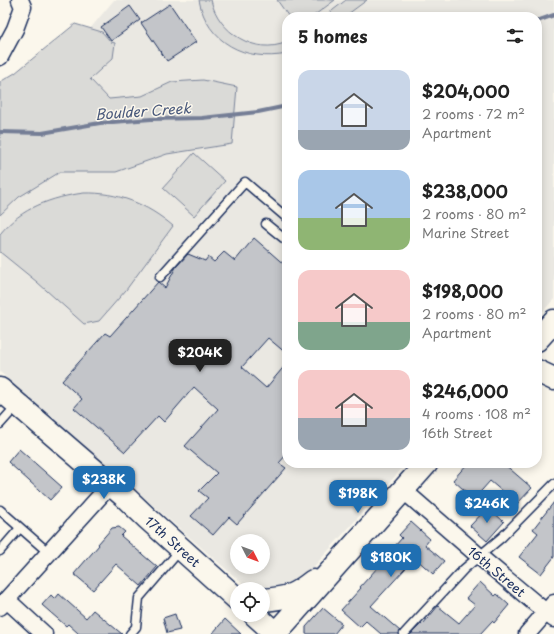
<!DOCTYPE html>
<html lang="en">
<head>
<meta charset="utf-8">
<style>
  :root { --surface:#fff; --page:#f2f2f2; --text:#222; --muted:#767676; --accent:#1f6fb2 }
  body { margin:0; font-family:"Playpen Sans",sans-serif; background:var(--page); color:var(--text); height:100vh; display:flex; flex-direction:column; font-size:15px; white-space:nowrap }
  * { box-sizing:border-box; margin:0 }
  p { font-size:13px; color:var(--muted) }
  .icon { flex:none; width:22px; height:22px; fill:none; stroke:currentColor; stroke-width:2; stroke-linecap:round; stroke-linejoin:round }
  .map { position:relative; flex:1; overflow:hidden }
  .sheet { position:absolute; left:282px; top:12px; width:260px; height:456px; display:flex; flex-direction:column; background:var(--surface); border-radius:16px; box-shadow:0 2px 10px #0003 }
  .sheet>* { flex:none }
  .needle { width:26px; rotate:132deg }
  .tools { position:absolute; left:230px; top:534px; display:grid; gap:8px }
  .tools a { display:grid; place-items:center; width:40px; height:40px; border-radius:50%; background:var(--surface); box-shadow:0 2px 10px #0003; font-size:20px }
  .price { position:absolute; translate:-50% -34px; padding:0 9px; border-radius:8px; background:var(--accent); color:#fff; font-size:13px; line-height:26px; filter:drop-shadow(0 1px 2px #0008) }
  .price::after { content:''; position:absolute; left:50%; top:24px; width:12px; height:9px; margin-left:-6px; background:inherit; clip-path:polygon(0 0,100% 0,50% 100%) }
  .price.on { background:#222; color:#fff }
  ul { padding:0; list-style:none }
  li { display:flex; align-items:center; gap:12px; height:100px; padding:0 16px }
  li span { display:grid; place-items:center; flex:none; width:112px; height:80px; border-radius:12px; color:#555 }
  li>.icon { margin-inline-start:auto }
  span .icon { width:48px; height:48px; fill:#fffc; stroke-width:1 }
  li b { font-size:17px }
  h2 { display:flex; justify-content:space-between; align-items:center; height:48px; padding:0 16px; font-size:17px }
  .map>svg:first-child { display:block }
</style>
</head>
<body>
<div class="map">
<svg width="554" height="634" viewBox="0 0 554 634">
  <rect width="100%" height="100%" fill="#fbf7ec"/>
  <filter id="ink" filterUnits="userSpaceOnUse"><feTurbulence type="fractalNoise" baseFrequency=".025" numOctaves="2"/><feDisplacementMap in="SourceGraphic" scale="8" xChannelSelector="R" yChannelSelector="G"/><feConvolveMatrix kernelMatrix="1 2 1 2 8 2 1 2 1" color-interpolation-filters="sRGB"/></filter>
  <g filter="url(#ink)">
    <path fill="#eae8e2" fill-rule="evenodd" d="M114,0h440v299l-17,19v-301h-250v446h120l-98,109 -14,14 -18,6 -14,-3h-10l-10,-5 -243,-212v-235zM237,541h26v26h-26z"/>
    <path fill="#dadad7" stroke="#7a849a" d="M199,0h12c7,32 44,56 76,42v12c-41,8 -80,-11 -88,-54z
      M277,0h58l-23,17h-23z
      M346,0h21l-23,17h-20z
      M75,24l27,8 9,10 4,1 -2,15 -23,21 19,20 33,-3 30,-14 31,-2 34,7 -5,57 -65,10 -51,18h-56l-41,25 -19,18v-133l15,-9z
      M194,153l31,28 -31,35 -31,-28z
      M84,193c34,-1 63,11 89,33l-47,64 -27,31 -15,3 -47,-42 -37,-30v-18c21,-26 52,-37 84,-41z"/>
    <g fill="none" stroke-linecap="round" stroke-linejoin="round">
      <path stroke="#747e96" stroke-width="4" d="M537,21l17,-6
        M0,132l42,1 58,-10 51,-4 51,-1 56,-6 29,-6"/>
    </g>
    <path fill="#c3c5c9" stroke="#1b2f5e" d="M170,4l26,38 -29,19 -26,-38z
      M130,6l10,14 -29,21 -10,-14z
      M254,238l33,29v87l-19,-16 -26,29 24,21 21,-25v91l-8,9 7,5 -49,56 -8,-7 -16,18 -22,-19 17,-18 -9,-7 18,-18 -32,-27 33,-37 -24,-22 -30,35 -6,-6 -33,36 -51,-44 8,-9 -20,-18 43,-48 5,3 48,-54 7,6 11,-21 12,-13 17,7 3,-4 6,5 10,-10 11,9z
      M19,449l43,38 -12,13 -42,-38z
      M468,463h35l29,25 -15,16 -27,-23 -16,18 -21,-19z
      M554,502v55l-13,17 -22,-17 19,-24 -5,-4z
      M488,507l16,15 -17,19 -17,-15z
      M411,522l19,17 -5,6 19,16 -11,13 -18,-16 -44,48 29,25 -1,3h-18l-15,-13 -6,6 -19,-17 20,-22 -1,-1 18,-20 -1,-1 25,-28 -3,-3z
      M119,527l6,5 -4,4 36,31 -16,19 -25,-22 -23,26 -19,-16 25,-29 -1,-1 14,-16z
      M480,582l15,14 2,-2 12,11 -15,18 -2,-2 -12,13h-69l11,-11 1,1 15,-18 21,17 16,-18 -9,-7z
      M59,594l27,24 7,-8 29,24h-43l-11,-10 -2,2 -24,-21 9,-10 4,4z
      M323,608l19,16 -8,10h-28v-7z
      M175,614l5,16 -13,3 -4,-15z
      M225,619l16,15h-29z"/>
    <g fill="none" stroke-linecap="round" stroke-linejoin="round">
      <defs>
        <path id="lane" d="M266,224l21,17
          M160,277l85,-95 42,36
          M0,424l17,-19
          M0,510l49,43
          M0,551l20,-23
          M130,634l6,-7 3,-29 42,-49
          M404,634l60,-65 38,-32 52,-53"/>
        <path id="street" d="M0,57l15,-28 8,-22 -3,-7
          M403,490l77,67 74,62
          M7,600l37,34
          M0,607l111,-123
          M527,634l27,-31"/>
        <path id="secondary" d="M537,340l17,-19
          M537,371l17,8
          M0,389l124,107 23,22 90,81
          M263,600c24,-2 31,-4 50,-19
          M255,615l21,19
          M275,634l152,-171"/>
      </defs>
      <use href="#lane" stroke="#1b2f5e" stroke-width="11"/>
      <use href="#street" stroke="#1b2f5e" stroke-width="19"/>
      <use href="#secondary" stroke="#1b2f5e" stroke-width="25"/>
      <use href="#lane" stroke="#fbf7ec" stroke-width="8"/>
      <use href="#street" stroke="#fbf7ec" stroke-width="16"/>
      <use href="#secondary" stroke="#fbf7ec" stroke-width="22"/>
    </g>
  </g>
  <g text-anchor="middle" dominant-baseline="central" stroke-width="3" stroke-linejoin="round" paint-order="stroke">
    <g font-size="13" fill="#1b2f5e" stroke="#fbf7ec">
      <text transform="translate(173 541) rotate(42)">17th Street</text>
      <text transform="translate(497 571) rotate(40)">16th Street</text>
    </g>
    <g font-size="14" font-style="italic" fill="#47577a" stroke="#fbf7ec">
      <text transform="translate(143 111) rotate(-4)">Boulder Creek</text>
    </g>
  </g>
</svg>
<div class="tools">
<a><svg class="needle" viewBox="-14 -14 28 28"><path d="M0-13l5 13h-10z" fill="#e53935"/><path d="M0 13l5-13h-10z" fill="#767676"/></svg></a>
<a><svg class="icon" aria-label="locate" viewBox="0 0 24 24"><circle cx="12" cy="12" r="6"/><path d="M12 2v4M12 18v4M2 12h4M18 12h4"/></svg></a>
</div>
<b class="price on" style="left:200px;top:373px">$204K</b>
<b class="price" style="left:104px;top:500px">$238K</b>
<b class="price" style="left:358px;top:514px">$198K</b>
<b class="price" style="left:487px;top:524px">$246K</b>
<b class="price" style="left:391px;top:578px">$180K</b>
<section class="sheet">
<h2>5 homes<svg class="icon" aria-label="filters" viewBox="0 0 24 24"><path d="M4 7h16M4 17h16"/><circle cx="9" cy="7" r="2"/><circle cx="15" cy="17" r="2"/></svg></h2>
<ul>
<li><span style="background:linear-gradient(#c9d6e8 75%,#9aa5b1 0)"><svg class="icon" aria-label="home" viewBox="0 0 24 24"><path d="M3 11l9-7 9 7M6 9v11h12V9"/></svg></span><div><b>$204,000</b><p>2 rooms · 72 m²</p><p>Apartment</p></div></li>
<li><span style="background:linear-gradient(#a9c7e8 60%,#8fb573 0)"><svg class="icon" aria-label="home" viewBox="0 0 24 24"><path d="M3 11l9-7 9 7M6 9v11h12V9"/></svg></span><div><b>$238,000</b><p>2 rooms · 80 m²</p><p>Marine Street</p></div></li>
<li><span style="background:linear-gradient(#f6c9c9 65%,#7fa58c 0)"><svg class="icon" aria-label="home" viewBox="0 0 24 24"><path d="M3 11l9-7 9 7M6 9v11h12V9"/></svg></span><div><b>$198,000</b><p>2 rooms · 80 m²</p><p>Apartment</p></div></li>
<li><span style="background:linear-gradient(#f6c9c9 60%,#9aa5b1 0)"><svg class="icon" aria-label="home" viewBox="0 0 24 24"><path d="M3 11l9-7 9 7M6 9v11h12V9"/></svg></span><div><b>$246,000</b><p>4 rooms · 108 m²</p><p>16th Street</p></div></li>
</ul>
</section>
</div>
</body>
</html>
